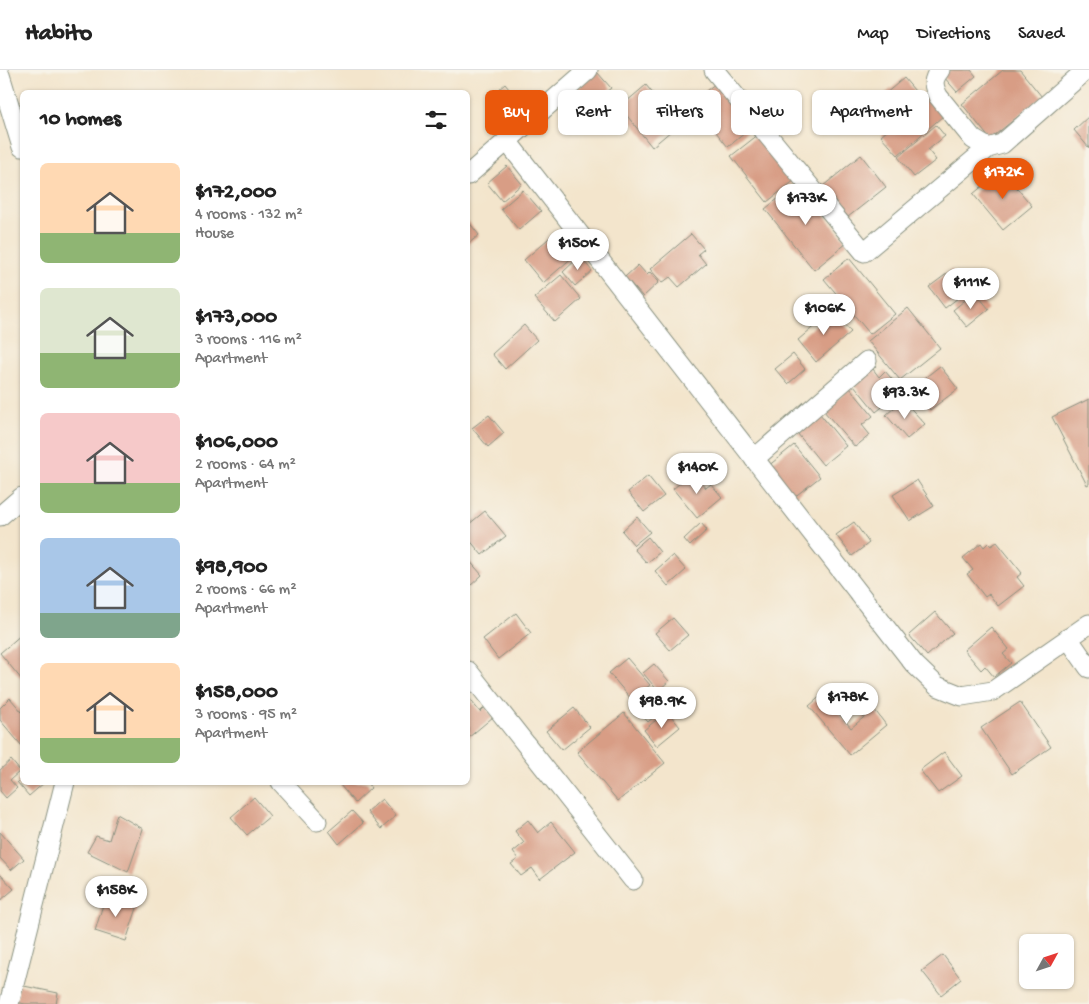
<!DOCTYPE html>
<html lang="en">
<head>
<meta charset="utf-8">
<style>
  :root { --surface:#fff; --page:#f2f2f2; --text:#222; --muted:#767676; --line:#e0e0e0; --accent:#ea580c }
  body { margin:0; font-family:"Gochi Hand",sans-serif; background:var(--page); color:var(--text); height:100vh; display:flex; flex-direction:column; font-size:19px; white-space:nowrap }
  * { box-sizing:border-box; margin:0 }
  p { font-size:16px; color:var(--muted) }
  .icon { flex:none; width:28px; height:28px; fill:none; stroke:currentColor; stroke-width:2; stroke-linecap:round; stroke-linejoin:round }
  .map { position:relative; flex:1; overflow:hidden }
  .sheet { position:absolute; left:20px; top:20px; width:450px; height:695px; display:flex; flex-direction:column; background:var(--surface); border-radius:8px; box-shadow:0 1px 4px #0004 }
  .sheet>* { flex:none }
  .hud { position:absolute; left:485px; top:20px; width:475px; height:45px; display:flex; gap:10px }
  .needle { width:32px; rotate:50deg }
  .controls { position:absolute; left:1019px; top:864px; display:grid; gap:10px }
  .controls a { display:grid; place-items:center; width:55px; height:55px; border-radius:8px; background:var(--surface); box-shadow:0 1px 4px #0004; font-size:25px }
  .price { position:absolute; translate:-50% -42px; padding:0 11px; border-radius:18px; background:#fff; color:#222; font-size:16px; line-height:32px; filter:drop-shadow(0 1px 2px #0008) }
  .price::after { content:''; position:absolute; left:50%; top:30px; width:15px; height:11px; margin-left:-8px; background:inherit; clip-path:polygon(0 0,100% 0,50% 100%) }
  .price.selected { background:var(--accent); color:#fff }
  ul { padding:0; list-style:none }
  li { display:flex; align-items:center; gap:15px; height:125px; padding:0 20px }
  li span { display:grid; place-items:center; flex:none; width:140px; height:100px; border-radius:8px; color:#555 }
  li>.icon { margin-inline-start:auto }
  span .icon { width:60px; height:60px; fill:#fffc; stroke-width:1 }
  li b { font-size:21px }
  h2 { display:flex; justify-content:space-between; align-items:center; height:60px; padding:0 20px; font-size:21px }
  .tag { padding:0 18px; border-radius:8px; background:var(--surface); box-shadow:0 1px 4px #0004; font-size:18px; line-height:45px }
  .tag.selected { background:var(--accent); color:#fff }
  header { display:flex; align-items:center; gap:30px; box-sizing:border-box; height:70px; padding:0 25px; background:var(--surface); border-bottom:1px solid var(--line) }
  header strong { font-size:24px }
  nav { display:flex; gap:28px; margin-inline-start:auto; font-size:18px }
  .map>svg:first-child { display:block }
</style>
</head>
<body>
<header>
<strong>Habito</strong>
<nav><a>Map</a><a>Directions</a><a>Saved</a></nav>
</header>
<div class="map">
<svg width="1089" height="934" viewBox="0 0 1089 934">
  <rect width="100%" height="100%" fill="#f7f3e8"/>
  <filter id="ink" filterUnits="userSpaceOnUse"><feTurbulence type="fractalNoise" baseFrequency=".02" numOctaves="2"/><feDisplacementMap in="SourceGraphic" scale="10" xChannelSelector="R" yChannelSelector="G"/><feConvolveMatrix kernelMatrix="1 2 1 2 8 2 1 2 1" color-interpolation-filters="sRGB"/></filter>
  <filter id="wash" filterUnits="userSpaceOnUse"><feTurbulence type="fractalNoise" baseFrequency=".0096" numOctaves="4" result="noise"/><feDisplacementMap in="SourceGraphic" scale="20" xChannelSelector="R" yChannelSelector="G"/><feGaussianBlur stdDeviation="1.12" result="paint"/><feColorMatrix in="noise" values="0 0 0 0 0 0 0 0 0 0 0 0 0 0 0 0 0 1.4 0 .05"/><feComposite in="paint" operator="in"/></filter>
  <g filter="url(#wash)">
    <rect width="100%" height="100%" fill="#f3e5cc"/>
    <g id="blocks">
      <path fill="#d89d85" d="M950,0h21l5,6 -19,16 -14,-16z
        M1003,0h17l22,27 -52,42 -28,-35z
        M597,2l14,16 -34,28 -13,-16z
        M904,8l11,13 -4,3 7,8 -34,30 -18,-22z
        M716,13l36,44 -24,20 -36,-45z
        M505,14l12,15 -13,12 -13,-15z
        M646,15l32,40 -26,22 -32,-40z
        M927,27l16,19 -45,39 -17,-19z
        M1089,46v32l-15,-18z
        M936,55l9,11 -17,14 8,10 -22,17 -16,-20z
        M759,64l36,46 -28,22 -36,-46z
        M861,85l25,32 -38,30 -25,-31z
        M507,96l15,18 -20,17 -15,-18z
        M1002,100l30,36 -29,24 -30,-36z
        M798,113l49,60 -33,27 -49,-61z
        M523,120l18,21 -22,19 -18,-21z
        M468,151l11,14 -11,9z
        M556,162l19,23 -32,28 -19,-23z
        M691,164l13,15 -6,5 8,10 -27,23 -9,-10 -8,6 -12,-14z
        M580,186l12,15 -17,15 -12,-14z
        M849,188l46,56 -25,20 -46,-55z
        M638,195l9,10 3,-3 9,10 -16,15 -18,-20z
        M952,200l15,21 -22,17 -16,-21z
        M561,205l20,24 -26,23 -21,-24z
        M975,222l14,17 -22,18 -14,-17z
        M908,238l32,40 -40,32 -32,-39z
        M832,241l19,21 -35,30 -18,-22z
        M524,255l13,15 -32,29 -13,-15z
        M793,284l12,15 -17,15 -13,-15z
        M940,296l18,23 -28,21 -17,-23z
        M873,299l6,8 6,-6 17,20 -26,21 -22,-27z
        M850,318l23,28 -11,9 8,10 -15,12 -32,-37z
        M1089,329v85l-2,1 -35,-68z
        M903,330l22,24 -18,15 -21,-24z
        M820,344l26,32 -23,19 -26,-32z
        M489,345l15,18 -16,14 -16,-19z
        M794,375l26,32 -27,21 -26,-31z
        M693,402l13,16 5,-4 11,13 -25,21 -24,-29z
        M648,406l16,20 -20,16 -16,-20z
        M917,410l17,26 -24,15 -17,-26z
        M485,441l21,25 -24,19 -14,-17v-13z
        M637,447l13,15 -16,13 -12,-14z
        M854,452l15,21 -17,13 -16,-21z
        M701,453l6,7 -17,16 -6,-7z
        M648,467l12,15 -13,11 -13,-14z
        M997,472l25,31 -5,4 7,9 -26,20 -9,-12 -4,3 -18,-23 6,-4 -10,-12 18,-15 3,4 4,-4 3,3z
        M673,485l13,15 -18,16 -13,-15z
        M468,489l14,16 -14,13z
        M935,542l18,21 -26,23 -18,-21z
        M516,543l15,20 -33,26 -15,-20z
        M673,548l15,17 -18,15 -15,-17z
        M991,557l18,22 -6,5 8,9 -17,14 -9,-11 -4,4 -17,-20z
        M22,564v46l-22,-27z
        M627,588l23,27 -18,15 -23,-27z
        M654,594l15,17 -11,10 -15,-18z
        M659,624l9,11 -20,17 -9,-10z
        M823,624l28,34 23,-19 12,16 -36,30 -41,-49z
        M468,627l12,15 5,-5 8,10 -25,21z
        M10,628l12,14v34l-22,-26v-12z
        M1020,632l31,45 -39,27 -31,-46z
        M574,638l16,19 -28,23 -16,-19z
        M667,641l13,16 -23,19 -13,-16z
        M624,643l41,50 -47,38 -41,-49z
        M944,682l18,24 -24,17 -18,-23z
        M11,690l9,11 -10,9 7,8 -11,10 -6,-7v-21z
        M22,707v5h23l-16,14 -12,-14z
        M343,712h23l5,6 -16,15 -15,-18z
        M254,727l16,19 -23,19 -16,-18z
        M382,729l14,17 -15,13 -14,-17z
        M352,741l11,12 -24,21 -10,-13z
        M117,744l26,15 -15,43 -41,-20 9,-16 13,4z
        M528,750l10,13 13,-11 24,30 -35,27 -8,-11 -11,8 -10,-12 7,-5 -5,-7 11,-9 -9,-12z
        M0,762l24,27 -13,11 -11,-12z
        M0,804l14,15 -14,12z
        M106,825l32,10 -12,36 -31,-10z
        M943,885l18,24 -20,16 -19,-24z
        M19,915l39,8 -2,11h-31l-9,-2z"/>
    </g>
  </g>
  <g filter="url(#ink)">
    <use href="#blocks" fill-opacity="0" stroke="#899180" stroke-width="1"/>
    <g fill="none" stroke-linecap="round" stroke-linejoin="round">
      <defs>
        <path id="street" d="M714,0l150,182 124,-104
          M940,0c-8,10 -7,15 -2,26l35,43 15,9 14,-4 84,-74
          M0,5l22,72
          M507,71l407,523 23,22 25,10 31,-5 96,-67
          M468,105l120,-105
          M754,389l113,-98
          M0,446l22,-19
          M1068,568l21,30
          M468,601l165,209
          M281,712l36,39
          M9,934l56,-222"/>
      </defs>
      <use href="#street" stroke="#899180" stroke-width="21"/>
      <use href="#street" stroke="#fff" stroke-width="19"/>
    </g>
  </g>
</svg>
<div class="controls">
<a><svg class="needle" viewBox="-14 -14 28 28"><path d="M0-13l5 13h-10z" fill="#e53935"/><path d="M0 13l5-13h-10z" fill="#767676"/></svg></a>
</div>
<b class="price selected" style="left:1003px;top:130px">$172K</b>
<b class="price" style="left:806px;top:156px">$173K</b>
<b class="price" style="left:578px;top:201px">$150K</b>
<b class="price" style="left:971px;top:240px">$111K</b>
<b class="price" style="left:824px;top:266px">$106K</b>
<b class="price" style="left:905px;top:350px">$93.3K</b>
<b class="price" style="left:697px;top:425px">$140K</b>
<b class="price" style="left:847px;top:655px">$178K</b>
<b class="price" style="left:662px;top:659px">$98.9K</b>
<b class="price" style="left:116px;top:848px">$158K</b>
<div class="hud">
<a class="tag selected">Buy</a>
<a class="tag">Rent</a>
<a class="tag">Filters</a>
<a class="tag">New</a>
<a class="tag">Apartment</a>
</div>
<section class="sheet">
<h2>10 homes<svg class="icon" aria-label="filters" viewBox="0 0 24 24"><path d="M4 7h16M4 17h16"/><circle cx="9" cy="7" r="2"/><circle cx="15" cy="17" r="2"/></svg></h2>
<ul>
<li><span style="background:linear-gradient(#ffd9b3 70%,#8fb573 0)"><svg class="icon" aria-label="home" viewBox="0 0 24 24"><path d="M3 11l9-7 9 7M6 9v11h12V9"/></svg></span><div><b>$172,000</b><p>4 rooms · 132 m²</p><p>House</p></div></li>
<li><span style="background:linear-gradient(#dfe7d0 65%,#8fb573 0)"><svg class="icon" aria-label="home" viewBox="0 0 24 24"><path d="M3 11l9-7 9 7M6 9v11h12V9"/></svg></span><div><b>$173,000</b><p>3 rooms · 116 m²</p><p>Apartment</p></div></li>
<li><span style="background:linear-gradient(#f6c9c9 70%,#8fb573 0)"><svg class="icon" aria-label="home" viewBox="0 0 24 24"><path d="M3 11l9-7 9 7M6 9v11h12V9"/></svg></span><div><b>$106,000</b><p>2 rooms · 64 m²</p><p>Apartment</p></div></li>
<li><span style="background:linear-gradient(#a9c7e8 75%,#7fa58c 0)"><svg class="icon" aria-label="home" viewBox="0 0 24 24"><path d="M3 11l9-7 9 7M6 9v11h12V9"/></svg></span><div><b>$98,900</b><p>2 rooms · 66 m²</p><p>Apartment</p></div></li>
<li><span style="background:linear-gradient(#ffd9b3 75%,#8fb573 0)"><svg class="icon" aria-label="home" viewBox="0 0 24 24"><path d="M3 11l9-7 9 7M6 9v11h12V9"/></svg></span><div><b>$158,000</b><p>3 rooms · 95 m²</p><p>Apartment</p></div></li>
</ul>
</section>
</div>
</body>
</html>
